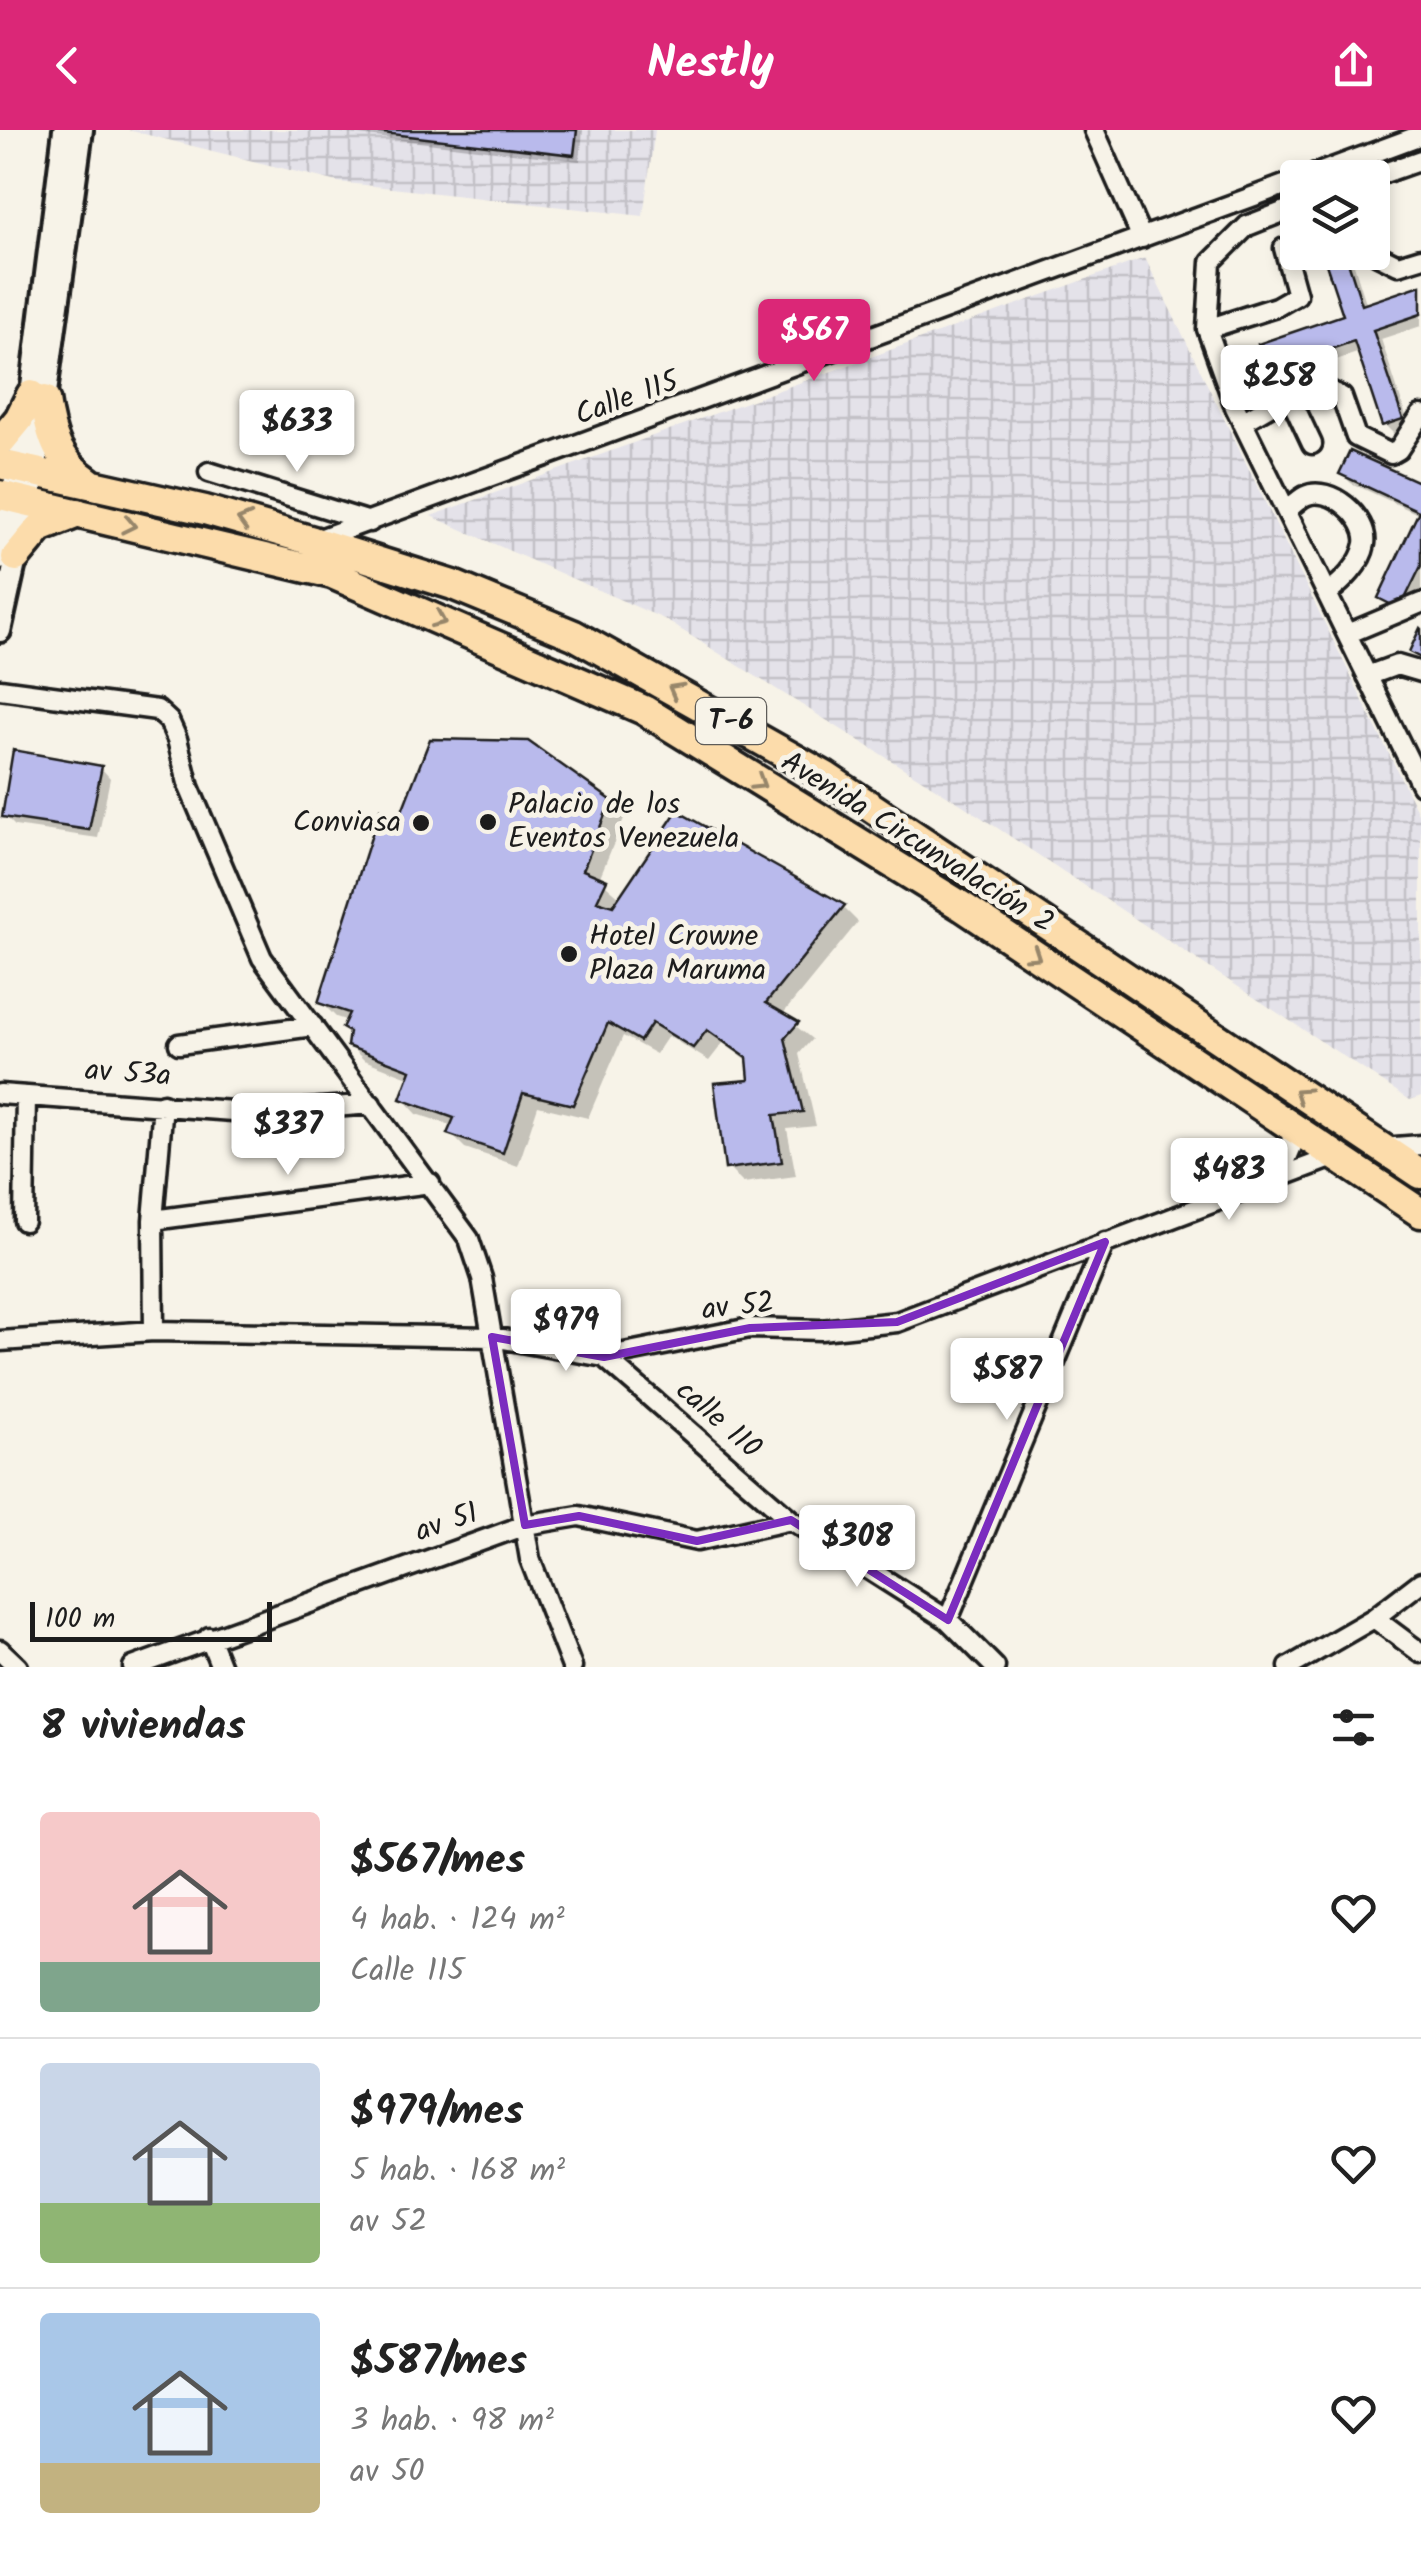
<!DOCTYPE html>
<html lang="es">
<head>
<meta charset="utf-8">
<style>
  :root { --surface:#fff; --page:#f6f6f6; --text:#222; --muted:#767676; --line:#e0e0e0; --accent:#db2777 }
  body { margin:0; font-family:Kalam,sans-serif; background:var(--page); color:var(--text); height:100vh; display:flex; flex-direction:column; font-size:38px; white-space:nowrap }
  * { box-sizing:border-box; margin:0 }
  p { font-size:32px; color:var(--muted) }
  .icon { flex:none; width:55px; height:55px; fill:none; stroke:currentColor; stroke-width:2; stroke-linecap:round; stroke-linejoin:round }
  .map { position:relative; height:1537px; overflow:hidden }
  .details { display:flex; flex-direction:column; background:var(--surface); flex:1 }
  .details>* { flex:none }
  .buttons { position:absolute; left:1280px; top:30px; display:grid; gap:20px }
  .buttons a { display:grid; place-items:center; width:110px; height:110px; border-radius:10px; background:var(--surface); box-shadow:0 5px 15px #0003; font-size:50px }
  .scale { position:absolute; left:30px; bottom:25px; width:242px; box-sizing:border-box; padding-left:10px; border:5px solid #1c1c1c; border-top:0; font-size:28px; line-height:35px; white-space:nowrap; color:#1c1c1c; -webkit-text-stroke:8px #f7f3e8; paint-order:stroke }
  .price { position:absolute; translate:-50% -85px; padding:0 22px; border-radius:10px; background:#fff; color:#222; font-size:32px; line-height:65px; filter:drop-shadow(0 2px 5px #0008) }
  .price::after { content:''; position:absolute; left:50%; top:60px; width:30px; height:22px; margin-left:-15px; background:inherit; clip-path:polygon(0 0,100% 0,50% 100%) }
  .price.current { background:var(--accent); color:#fff }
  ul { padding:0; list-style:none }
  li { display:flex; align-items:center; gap:30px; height:250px; padding:0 40px }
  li+li { border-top:2px solid var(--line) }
  li span { display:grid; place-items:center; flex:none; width:280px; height:200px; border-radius:10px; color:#555 }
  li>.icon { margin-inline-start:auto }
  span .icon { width:120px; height:120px; fill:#fffc; stroke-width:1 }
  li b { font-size:42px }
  h2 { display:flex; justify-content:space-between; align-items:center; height:120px; padding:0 40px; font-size:42px }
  header { display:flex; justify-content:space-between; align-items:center; height:130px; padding:0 40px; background:var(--accent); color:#fff; font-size:45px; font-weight:600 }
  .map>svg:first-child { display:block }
</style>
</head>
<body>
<header><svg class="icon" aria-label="back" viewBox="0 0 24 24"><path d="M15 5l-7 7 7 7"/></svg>Nestly<svg class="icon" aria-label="share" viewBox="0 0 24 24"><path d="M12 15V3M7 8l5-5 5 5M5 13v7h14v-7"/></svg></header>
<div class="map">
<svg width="1421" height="1537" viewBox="0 0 1421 1537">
  <defs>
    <pattern id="industrial-grid" width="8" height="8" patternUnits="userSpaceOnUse" patternTransform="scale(2.5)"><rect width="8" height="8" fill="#e4e2e9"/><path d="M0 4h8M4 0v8" fill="none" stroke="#c3c1c7"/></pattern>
  </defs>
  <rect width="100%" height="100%" fill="#f7f3e8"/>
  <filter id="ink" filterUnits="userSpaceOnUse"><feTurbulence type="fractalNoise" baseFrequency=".01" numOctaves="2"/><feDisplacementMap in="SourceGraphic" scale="20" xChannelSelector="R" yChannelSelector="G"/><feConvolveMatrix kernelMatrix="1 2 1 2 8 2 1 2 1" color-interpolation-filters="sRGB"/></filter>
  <g filter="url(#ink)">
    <path fill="url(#industrial-grid)" d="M128,0h527l-12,86 -305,-34z
      M1145,128l276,561v277l-11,4 -449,-296 -297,-185 -233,-103z"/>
    <path fill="#0003" d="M315,0h268l-3,31z
      M1324,122h26l17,54 54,-18v38l-40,13 29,89 -16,6 -10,-10 -24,-72 -81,27 -10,-10 77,-52z
      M1342,344l79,12v108l-11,23 -29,-19 39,-83 -69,-32z
      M101,638l9,10 -12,60 -83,-12 -10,-10z
      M610,671l15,15 -26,63 22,19 222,9 15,15 -76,93 30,24 -13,15 17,72 -29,3 9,47 -53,7 -15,-15 24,-85 -3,-21 -26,-19 -14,18 -41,-25 -12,18 -33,-18 -35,82 -50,-12 -20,60 -53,-18 -15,-15 3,-7 -36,-12 -14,-15 8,-21 -47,-18 -15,-15 -1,-24 -12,-4 -15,-15 81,-183z"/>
    <path fill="#b9baec" stroke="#1c1c1c" stroke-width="2.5" d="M357,0h220l-3,25z
      M1322,122h23l17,53 59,-20v29l-48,16 30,89 -21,7 -28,-85 -87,30 -9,-27 85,-29z
      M1350,321l71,32v83l-21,43 -22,-11 41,-87 -80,-37z
      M1420,498l1,1v29l-12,-6z
      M430,609l98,2 83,59 -28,70 24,10 -10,21 16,5 64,-95 168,94 -79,98 33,19 -14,16 18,74 -29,3 8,47 -57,7 -11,-86 35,-3 -2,-22 -40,-28 -14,18 -41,-25 -12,18 -32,-18 -35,82 -50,-12 -20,60 -56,-19 7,-16 -54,-19 11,-29 -64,-24 2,-14 -7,-4 7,-15 -31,-10 62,-194 20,7z
      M13,620l89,16 -13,64 -87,-13z"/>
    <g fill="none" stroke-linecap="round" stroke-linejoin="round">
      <defs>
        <path id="minor" d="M1094,0l48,108
          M1305,48l116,-43
          M1370,48l51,-18
          M1298,76l-51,20 -36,36 -4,67 28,78 186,378
          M1378,125l20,10 23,-7
          M1207,199l69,-22 21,-12 -13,-47
          M1289,265l23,49
          M1242,292l47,-27 33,-8 20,10 14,40 35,17 7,-4 23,-35
          M209,342l161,50
          M1286,381c6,-5 13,-12 19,-15 25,-12 64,22 60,48 -4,21 -22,37 -38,50
          M314,411l984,-361
          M1347,504l74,-31
          M1367,546l30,-11 24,7
          M0,559l157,21 12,11 8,18 12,48 73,171 207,281 13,39 48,281 42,108
          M179,914l134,-18
          M0,964l260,19 111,-9
          M1382,1018l39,-3
          M1279,1047l13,-31 -1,-20
          M153,1090l277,-37
          M24,1091l2,-125
          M154,1201l-1,-111 10,-116
          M0,1211l154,-10 338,6 112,20 146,-29 71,2 76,-8 439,-166
          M604,1227l187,163 157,100 47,47
          M1374,1488l47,35
          M948,1490l157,-378
          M209,1507l12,30
          M0,1520l18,17
          M133,1537l392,-142 54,-9 118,25 94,-21
          M1289,1537l85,-49 47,-36"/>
        <path id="tertiary" d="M0,429l31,-164 33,-265
          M0,501l35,-158 47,-343"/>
        <path id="trunk" d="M45,270c5,36 13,61 44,82
          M0,312l19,-23 12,-24
          M0,334l205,46 108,31 140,44 121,50 251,141 596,398
          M0,365l332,79 312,136 319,197 458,306
          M16,427l24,-29 38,-15"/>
      </defs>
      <use href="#minor" stroke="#1c1c1c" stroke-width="25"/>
      <use href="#tertiary" stroke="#1c1c1c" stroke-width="28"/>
      <use href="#trunk" stroke="#1c1c1c" stroke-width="35"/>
      <use href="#minor" stroke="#f7f3e8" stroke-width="18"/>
      <use href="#tertiary" stroke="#f7f3e8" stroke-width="20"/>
      <use href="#trunk" stroke="#fcdcab" stroke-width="28"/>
    </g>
    <defs><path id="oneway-chevron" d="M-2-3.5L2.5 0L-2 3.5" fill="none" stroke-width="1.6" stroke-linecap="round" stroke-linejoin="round" transform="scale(2.5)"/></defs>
    <g stroke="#97866b">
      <use href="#oneway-chevron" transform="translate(244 391) rotate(-164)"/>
      <use href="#oneway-chevron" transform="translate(129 395) rotate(12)"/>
      <use href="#oneway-chevron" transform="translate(439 490) rotate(23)"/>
      <use href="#oneway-chevron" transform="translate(675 560) rotate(-151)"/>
      <use href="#oneway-chevron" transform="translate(759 653) rotate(32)"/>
      <use href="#oneway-chevron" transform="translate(1034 825) rotate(34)"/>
      <use href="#oneway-chevron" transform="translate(1301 964) rotate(-146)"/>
    </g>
  </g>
  <path fill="none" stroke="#7b2cbf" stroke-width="8" stroke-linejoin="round" d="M1105,1112l-157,378 -157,-100 -94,21 -118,-25 -54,9 -33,-188 112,20 146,-29 147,-6z"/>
  <g fill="#1c1c1c" stroke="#f7f3e8" stroke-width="4">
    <circle cx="488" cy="692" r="10"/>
    <circle cx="421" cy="693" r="10"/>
    <circle cx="569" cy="824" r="10"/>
  </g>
  <g text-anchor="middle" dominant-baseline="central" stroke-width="10" stroke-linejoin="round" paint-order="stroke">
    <rect fill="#f7f3e8" stroke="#5e5c59" stroke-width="2.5" x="696" y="568" width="70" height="46" rx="8"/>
    <g font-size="28" font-weight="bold" fill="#1c1c1c">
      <text x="731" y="591">T-6</text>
    </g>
    <g font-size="30" fill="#1c1c1c" stroke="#f7f3e8">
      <text transform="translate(627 269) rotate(-20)">Calle 115</text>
      <text transform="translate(917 713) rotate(32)">Avenida Circunvalación 2</text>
      <text transform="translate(128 944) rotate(4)">av 53a</text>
      <text transform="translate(738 1177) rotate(-6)">av 52</text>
      <text transform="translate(718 1290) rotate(41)">calle 110</text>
      <text transform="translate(447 1393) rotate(-19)">av 51</text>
    </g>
    <g font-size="30" fill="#1c1c1c" stroke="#f7f3e8" text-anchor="start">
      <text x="508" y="675">Palacio de los<tspan x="508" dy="34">Eventos Venezuela</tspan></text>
      <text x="401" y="693" text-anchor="end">Conviasa</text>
      <text x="589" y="807">Hotel Crowne<tspan x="589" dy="34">Plaza Maruma</tspan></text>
    </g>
  </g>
</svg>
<div class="buttons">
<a><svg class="icon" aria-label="layers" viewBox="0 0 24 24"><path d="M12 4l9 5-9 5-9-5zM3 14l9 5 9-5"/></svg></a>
</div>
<div class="scale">100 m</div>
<b class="price current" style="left:814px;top:254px">$567</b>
<b class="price" style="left:1279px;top:300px">$258</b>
<b class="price" style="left:297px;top:345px">$633</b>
<b class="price" style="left:288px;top:1048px">$337</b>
<b class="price" style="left:1229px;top:1093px">$483</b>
<b class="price" style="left:566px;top:1244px">$979</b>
<b class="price" style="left:1007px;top:1293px">$587</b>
<b class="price" style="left:857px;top:1460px">$308</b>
</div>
<section class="details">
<h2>8 viviendas<svg class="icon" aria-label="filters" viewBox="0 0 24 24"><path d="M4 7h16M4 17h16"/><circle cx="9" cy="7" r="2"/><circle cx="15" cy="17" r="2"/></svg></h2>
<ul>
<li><span style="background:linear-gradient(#f6c9c9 75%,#7fa58c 0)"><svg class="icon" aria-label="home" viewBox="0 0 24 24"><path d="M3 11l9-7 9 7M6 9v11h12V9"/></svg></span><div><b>$567/mes</b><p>4 hab. · 124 m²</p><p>Calle 115</p></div><svg class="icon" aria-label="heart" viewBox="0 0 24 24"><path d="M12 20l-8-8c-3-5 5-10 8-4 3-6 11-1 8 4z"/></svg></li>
<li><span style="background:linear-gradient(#c9d6e8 70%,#8fb573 0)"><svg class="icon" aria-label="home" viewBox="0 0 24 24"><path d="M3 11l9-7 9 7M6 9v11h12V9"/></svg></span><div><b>$979/mes</b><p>5 hab. · 168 m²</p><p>av 52</p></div><svg class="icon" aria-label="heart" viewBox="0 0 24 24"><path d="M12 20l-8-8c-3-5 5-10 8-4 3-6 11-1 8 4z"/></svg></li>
<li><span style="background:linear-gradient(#a9c7e8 75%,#c2b280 0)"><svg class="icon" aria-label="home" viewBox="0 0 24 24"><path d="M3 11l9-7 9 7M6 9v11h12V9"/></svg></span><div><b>$587/mes</b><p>3 hab. · 98 m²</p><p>av 50</p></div><svg class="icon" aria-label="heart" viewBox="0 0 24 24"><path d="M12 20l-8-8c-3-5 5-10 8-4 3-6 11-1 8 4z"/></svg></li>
</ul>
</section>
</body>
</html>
